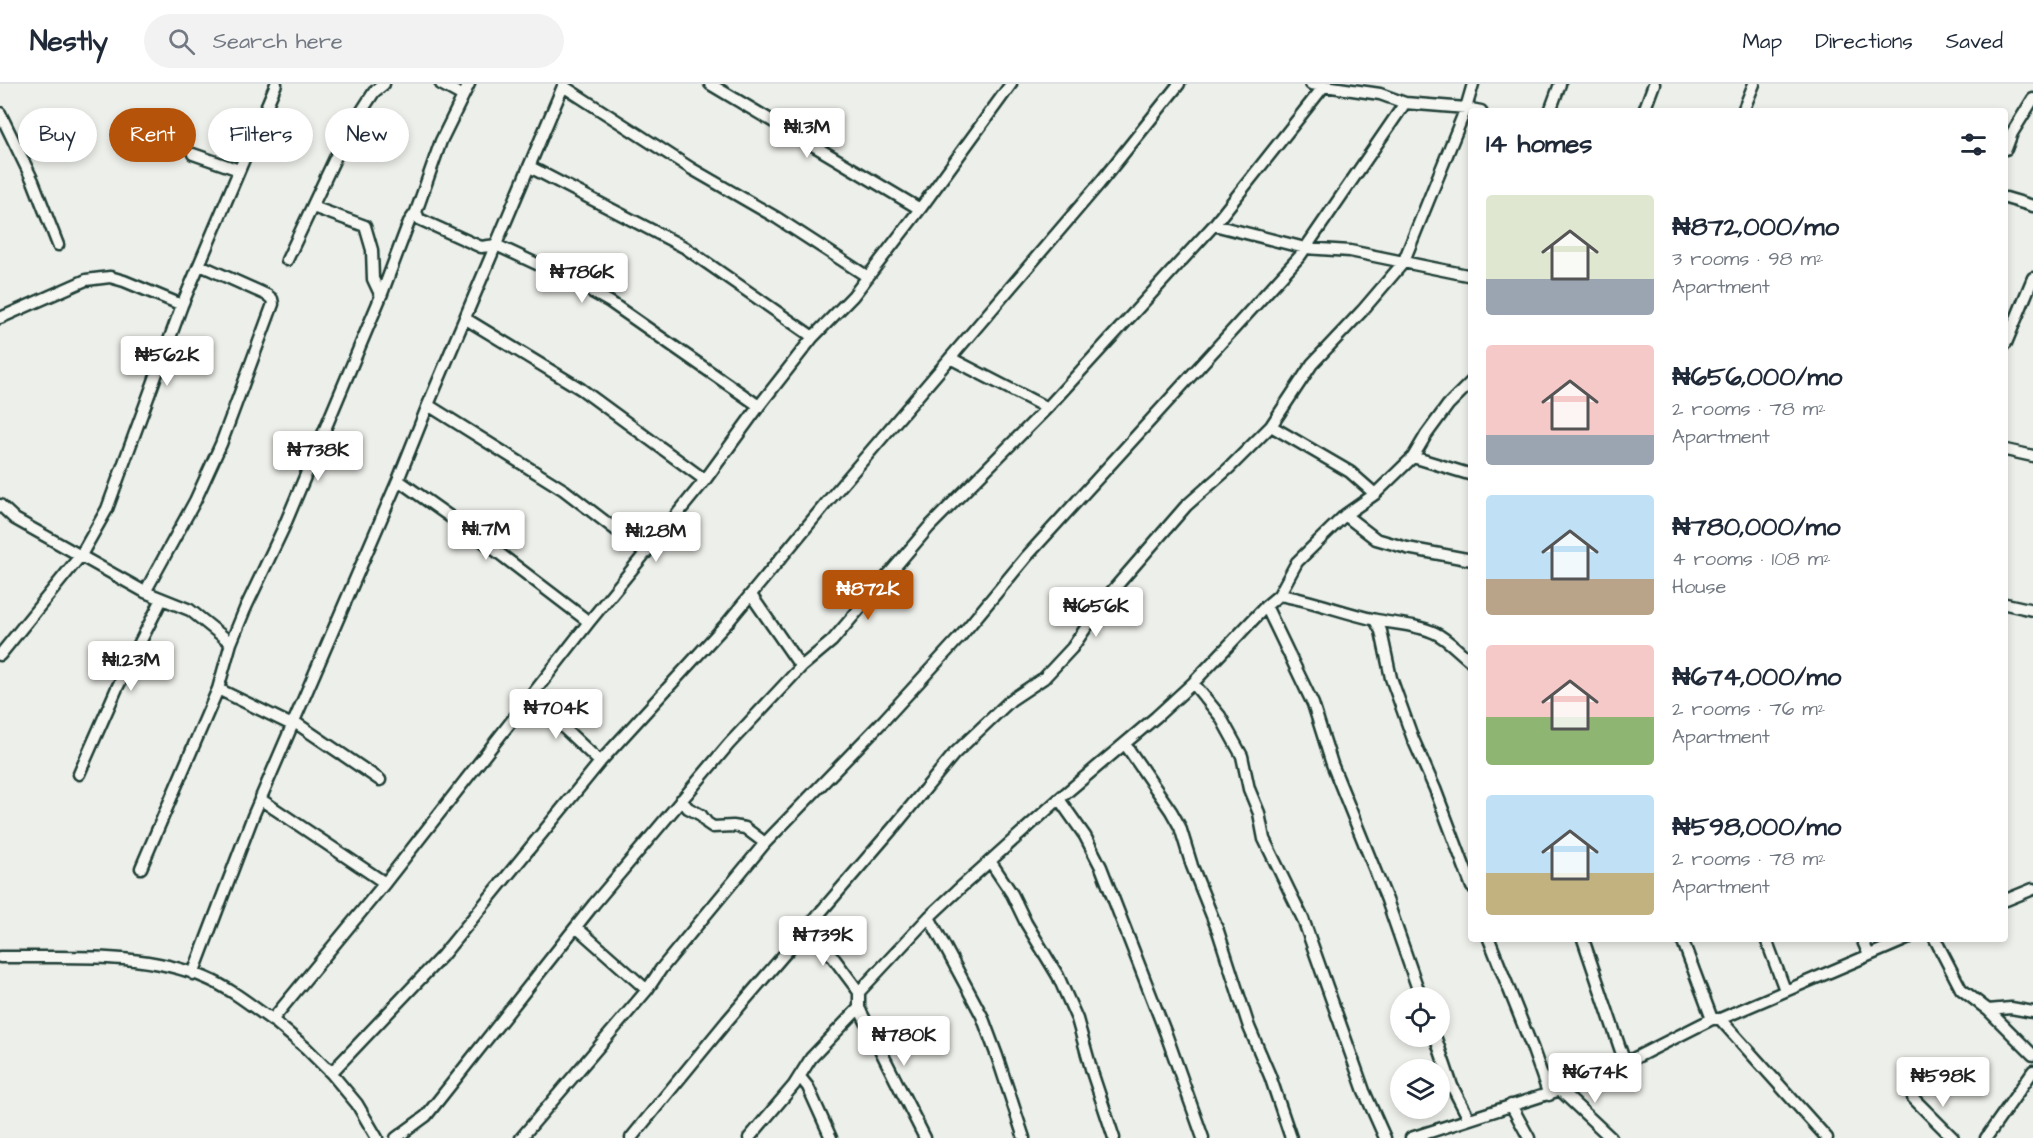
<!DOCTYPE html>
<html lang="en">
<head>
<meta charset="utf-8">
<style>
  :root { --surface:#fff; --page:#f2f2f3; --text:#1f2937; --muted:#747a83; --line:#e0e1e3; --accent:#b45309 }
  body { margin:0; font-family:"Architects Daughter",sans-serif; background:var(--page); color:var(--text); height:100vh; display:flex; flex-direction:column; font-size:22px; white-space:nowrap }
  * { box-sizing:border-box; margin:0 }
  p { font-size:20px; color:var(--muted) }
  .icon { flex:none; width:33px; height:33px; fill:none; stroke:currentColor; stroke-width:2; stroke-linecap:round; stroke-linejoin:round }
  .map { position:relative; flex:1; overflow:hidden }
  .sheet { position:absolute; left:1468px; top:24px; width:540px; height:834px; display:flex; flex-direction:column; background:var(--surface); border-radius:6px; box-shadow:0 3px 9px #0003 }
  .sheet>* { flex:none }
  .guide { position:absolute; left:18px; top:24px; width:570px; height:54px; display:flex; gap:12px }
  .controls { position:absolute; left:1390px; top:903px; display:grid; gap:12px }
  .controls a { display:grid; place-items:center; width:60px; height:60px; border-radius:50%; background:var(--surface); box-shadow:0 3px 9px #0003; font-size:30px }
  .price { position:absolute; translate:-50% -51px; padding:0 14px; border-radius:6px; background:#fff; color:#222; font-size:20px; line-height:39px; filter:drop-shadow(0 2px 3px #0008) }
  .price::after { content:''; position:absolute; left:50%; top:36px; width:18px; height:14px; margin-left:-9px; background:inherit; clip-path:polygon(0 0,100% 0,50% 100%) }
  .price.active { background:var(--accent); color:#fff }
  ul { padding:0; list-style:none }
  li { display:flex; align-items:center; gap:18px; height:150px; padding:0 18px }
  li span { display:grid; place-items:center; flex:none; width:168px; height:120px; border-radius:6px; color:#555 }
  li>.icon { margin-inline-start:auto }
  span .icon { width:72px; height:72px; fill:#fffc; stroke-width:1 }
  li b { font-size:26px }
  h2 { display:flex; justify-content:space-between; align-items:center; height:72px; padding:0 18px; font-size:26px }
  .pill { padding:0 21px; border-radius:27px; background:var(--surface); box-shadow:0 3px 9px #0003; font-size:21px; line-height:54px }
  .pill.active { background:var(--accent); color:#fff }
  header { display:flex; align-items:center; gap:36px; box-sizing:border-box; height:84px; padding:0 30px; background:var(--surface); border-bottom:2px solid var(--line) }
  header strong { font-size:28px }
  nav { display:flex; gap:33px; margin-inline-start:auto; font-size:21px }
  .search { width:420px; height:54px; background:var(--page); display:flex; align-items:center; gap:15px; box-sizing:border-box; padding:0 21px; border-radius:33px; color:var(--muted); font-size:22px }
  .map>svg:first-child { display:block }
</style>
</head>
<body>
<header>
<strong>Nestly</strong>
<div class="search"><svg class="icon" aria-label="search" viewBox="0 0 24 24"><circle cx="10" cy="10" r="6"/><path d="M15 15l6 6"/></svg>Search here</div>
<nav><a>Map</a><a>Directions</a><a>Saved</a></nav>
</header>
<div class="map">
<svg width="2033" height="1054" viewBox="0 0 2033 1054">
  <rect width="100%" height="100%" fill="#edefea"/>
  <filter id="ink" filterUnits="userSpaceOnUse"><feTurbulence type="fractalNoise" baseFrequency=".0167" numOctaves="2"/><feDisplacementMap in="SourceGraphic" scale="12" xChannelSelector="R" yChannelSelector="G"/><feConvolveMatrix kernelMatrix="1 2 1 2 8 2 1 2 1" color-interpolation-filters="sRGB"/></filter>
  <g filter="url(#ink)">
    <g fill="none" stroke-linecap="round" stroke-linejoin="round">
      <defs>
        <path id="minor" d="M441,0l22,12
          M710,0l210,125
          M1311,0l69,10 25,9 61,5 15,3
          M563,2l129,83 85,49 91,59
          M1550,27l10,-27
          M1644,27l10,-27
          M1743,27l11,-27
          M0,29l33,68 25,64
          M2006,65l6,-16 21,-34
          M193,70l46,16
          M530,83l154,80 129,90
          M2006,114l27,8
          M313,123l52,19 7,24 1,29 8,17
          M416,128l3,7 62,28 15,-2 73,34 41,23 149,104
          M1214,141l91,23 45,3 122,25
          M287,176l58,-123 29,-45 10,-8
          M0,234l86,-38 24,-3 14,4 58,24
          M466,235l115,70 124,91
          M2006,259l27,-65
          M950,274l97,50
          M428,321l136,85 82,63
          M1271,342l79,46 25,22
          M2006,366l27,6
          M1413,373l59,18
          M398,396l68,48 123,94
          M0,421l15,14 130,73 45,18 41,33
          M1345,431l31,24 31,9 65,12
          M145,508l50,-91 26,-57 52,-140 -1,-5 -5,-4 -67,-30
          M751,511l50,72
          M1279,511c32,5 62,17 93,24 21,5 44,5 63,14 13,6 25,20 37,29
          M2006,520l27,6
          M1266,522l47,98 19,60 55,136 34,98
          M1375,536l6,11 10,47 22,61 22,50 37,98
          M0,571l81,-100 26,-46 75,-204 94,-221
          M1193,599l27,33 22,40 7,33 10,24 5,26 39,80 61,172 21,47
          M218,605l74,36
          M531,613l69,65
          M293,637l87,59
          M1125,660l46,67 9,16 12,39 26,65 31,96 21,49 21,62
          M79,690l38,-86 45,-89
          M260,715l125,84
          M1059,715l26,37 16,31 65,167 37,104
          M681,716l7,8 13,7 6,8 6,4 20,-1 12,2 20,15
          M990,777l22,33 14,29 32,53 19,43 15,53 22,66
          M141,784l77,-179 13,-46 14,-34 38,-80 98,-233 28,-74 7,-10 25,-71 28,-57
          M2006,816l27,-11
          M929,833l53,99 15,40 27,82
          M809,841l50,67
          M576,843l71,63
          M1489,855l43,108 17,48
          M1583,855l42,124
          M1682,855l30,80
          M1766,855l19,51
          M1862,855l7,16
          M1935,855l26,50 27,21 45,45
          M0,873c68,1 143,-6 206,21 24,10 46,28 67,43
          M193,890l60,-158 145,-336 30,-75 136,-321
          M859,924l66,130
          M1988,926l23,-2 22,4
          M268,932l38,32 25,25 111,-117 158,-194 128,-140 100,-121 271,-317 80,-100
          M1720,935l107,119
          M272,936l113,-137 204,-261 116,-142 54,-74 54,-69 40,-41 67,-87 91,-125
          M1435,952l17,50 17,33
          M327,984l30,36 20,34
          M800,993l8,10 23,51
          M1560,1006l51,48
          M1913,1014l40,40
          M1511,1021l18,33
          M396,1054l30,-22 168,-212 135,-160 72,-77 31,-26 97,-114 118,-119 167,-183 110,-139
          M521,1054l126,-148 14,-21 104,-126 119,-123 76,-83 67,-81 273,-300 105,-153
          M631,1054l96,-117 166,-193 61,-74 57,-54 33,-22 28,-30 35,-51 79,-91 43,-38 42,-42 41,-62 50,-53 41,-48 63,-155 7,-24
          M749,1054l45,-53 17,-27 48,-50v-16l70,-75 31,-29 99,-89 97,-82 37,-34 73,-77 13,-11 18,-33 48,-47 30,-21 38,-37 13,-22 22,-30 24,-24
          M1411,1054l149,-48 65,-27 87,-44h8l187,-80
          M1986,1054l47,-67"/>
      </defs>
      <use href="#minor" stroke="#1f3d34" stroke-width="15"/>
      <use href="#minor" stroke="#f6f6f2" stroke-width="10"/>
    </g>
  </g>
</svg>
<div class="controls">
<a><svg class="icon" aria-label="locate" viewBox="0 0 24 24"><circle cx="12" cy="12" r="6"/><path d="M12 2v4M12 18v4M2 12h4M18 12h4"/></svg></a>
<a><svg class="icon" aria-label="layers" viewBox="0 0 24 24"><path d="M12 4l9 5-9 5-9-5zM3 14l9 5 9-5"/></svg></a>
</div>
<b class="price" style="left:807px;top:75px">₦1.3M</b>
<b class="price" style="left:582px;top:220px">₦786K</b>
<b class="price" style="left:167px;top:303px">₦562K</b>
<b class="price" style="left:318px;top:398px">₦738K</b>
<b class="price" style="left:486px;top:477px">₦1.7M</b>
<b class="price" style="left:656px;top:479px">₦1.28M</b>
<b class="price active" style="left:868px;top:537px">₦872K</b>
<b class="price" style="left:1096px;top:554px">₦656K</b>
<b class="price" style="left:131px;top:608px">₦1.23M</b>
<b class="price" style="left:556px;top:656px">₦704K</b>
<b class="price" style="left:823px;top:883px">₦739K</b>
<b class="price" style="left:904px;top:983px">₦780K</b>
<b class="price" style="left:1595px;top:1020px">₦674K</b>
<b class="price" style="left:1943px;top:1024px">₦598K</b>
<div class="guide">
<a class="pill">Buy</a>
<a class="pill active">Rent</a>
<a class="pill">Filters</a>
<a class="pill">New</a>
</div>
<section class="sheet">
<h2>14 homes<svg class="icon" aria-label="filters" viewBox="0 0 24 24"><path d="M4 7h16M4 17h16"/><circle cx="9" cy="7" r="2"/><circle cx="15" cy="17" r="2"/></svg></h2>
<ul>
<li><span style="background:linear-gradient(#dfe7d0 70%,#9aa5b1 0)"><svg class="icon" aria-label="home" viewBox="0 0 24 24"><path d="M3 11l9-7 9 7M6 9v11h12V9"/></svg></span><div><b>₦872,000/mo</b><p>3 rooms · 98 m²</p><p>Apartment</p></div></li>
<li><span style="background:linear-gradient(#f6c9c9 75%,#9aa5b1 0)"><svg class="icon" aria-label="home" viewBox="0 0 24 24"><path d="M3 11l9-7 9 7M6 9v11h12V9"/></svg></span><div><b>₦656,000/mo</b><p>2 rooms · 78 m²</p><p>Apartment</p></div></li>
<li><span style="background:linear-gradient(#bfe0f5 70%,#b9a48a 0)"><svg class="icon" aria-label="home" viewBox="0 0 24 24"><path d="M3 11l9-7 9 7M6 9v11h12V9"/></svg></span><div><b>₦780,000/mo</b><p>4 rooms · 108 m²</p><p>House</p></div></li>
<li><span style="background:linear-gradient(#f6c9c9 60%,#8fb573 0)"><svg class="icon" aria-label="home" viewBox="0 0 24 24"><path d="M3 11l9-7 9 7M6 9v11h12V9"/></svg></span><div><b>₦674,000/mo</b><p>2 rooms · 76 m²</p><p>Apartment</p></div></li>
<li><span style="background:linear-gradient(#bfe0f5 65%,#c2b280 0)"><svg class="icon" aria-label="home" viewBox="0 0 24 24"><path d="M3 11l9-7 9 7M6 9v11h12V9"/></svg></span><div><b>₦598,000/mo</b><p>2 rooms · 78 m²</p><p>Apartment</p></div></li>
</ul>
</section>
</div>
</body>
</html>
